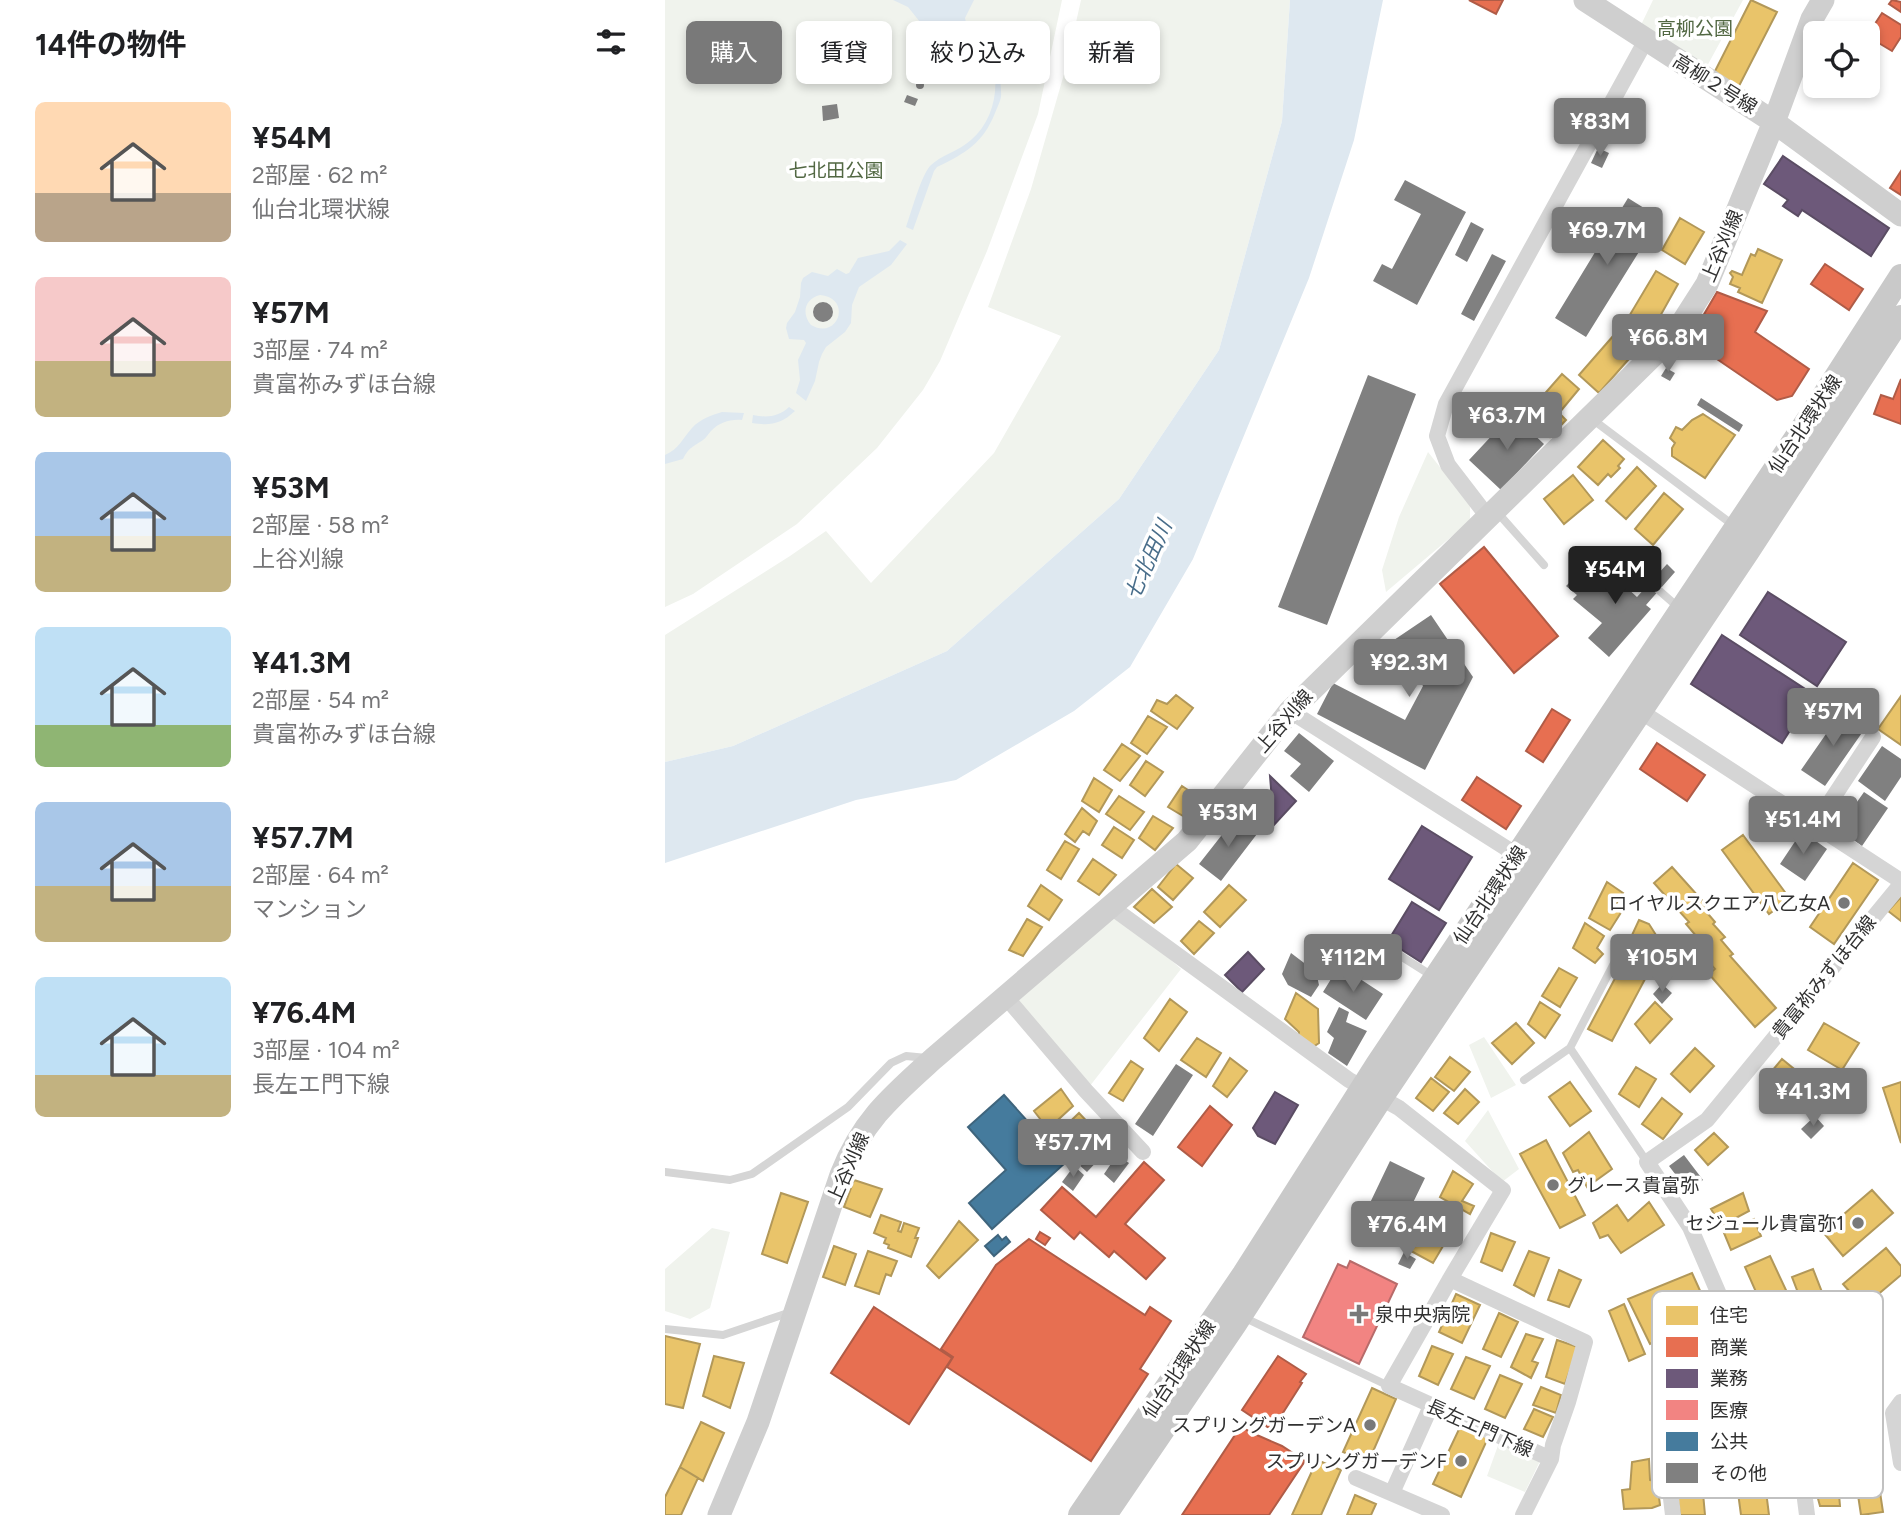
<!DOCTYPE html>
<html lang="ja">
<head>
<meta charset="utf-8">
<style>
  :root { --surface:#fff; --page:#f6f6f6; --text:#202124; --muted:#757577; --accent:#797979 }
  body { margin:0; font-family:Figtree,"Noto Sans JP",sans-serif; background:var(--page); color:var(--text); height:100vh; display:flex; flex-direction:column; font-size:26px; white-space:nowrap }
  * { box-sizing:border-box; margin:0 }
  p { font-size:23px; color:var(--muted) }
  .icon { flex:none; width:38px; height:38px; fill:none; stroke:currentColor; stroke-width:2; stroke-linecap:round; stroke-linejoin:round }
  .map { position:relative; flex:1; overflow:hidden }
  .sheet { display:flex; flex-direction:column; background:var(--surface); width:665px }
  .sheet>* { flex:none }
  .hud { position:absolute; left:21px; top:21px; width:665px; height:63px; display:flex; gap:14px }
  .buttons { position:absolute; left:1138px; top:21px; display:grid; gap:14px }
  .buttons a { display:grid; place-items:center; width:77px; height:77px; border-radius:10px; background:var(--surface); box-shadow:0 4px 10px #0003; font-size:35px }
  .price { position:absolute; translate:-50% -60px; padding:0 16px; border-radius:7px; background:var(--accent); color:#fff; font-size:23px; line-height:46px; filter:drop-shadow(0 2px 4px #0008) }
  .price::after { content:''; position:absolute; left:50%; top:42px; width:21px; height:16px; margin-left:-10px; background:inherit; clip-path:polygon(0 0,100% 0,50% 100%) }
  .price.selected { background:#222; color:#fff }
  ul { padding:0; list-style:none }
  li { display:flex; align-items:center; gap:21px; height:175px; padding:0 35px }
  li span { display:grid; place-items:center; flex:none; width:196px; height:140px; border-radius:10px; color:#555 }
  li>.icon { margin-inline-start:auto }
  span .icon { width:84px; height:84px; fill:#fffc; stroke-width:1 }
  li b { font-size:30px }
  h2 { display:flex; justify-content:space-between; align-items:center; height:84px; padding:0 35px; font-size:30px }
  .chip { padding:0 24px; border-radius:10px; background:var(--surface); box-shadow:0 4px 10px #0003; font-size:24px; line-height:63px }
  .chip.selected { background:var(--accent); color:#fff }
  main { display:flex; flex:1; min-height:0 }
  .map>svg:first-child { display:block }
</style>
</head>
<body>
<main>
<section class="sheet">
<h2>14件の物件<svg class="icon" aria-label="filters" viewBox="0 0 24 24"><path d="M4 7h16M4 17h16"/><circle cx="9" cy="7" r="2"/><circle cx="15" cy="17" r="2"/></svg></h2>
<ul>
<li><span style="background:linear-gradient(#ffd9b3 65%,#b9a48a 0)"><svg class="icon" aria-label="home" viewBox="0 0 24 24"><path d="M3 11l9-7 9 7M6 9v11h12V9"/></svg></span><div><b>¥54M</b><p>2部屋 · 62 m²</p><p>仙台北環状線</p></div></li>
<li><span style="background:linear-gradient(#f6c9c9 60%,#c2b280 0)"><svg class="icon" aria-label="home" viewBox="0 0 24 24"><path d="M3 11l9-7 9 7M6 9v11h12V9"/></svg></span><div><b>¥57M</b><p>3部屋 · 74 m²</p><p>貴富祢みずほ台線</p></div></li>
<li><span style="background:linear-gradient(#a9c7e8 60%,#c2b280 0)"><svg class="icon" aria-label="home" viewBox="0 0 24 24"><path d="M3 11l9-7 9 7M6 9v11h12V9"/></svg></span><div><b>¥53M</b><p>2部屋 · 58 m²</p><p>上谷刈線</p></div></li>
<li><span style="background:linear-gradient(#bfe0f5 70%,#8fb573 0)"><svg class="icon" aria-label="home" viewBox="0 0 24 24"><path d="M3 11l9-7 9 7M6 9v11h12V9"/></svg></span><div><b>¥41.3M</b><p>2部屋 · 54 m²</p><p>貴富祢みずほ台線</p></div></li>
<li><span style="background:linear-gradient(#a9c7e8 60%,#c2b280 0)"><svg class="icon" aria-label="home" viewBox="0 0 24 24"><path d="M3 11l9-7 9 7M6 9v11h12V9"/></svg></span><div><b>¥57.7M</b><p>2部屋 · 64 m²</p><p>マンション</p></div></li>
<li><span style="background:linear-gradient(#bfe0f5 70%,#c2b280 0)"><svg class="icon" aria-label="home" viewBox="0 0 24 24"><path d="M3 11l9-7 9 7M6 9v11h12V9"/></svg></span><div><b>¥76.4M</b><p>3部屋 · 104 m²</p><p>長左エ門下線</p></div></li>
</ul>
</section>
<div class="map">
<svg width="1236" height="1515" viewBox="0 0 1236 1515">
  <rect width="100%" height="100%" fill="#fff"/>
  <path fill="#f0f3ed" d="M0,0h397l-24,114 -51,137 -47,110 -17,29 -46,58 -80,76 -104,70 -28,13z
    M416,0h209l-8,121 -63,229 -100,149 -172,152 -214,95 -68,16v-127l125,-79 36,-25 45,52 123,-130 67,-117 -73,-29 43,-118 35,-122z
    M988,0h90l-37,68 -66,-41z
    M763,452l42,53v16l-84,71 -4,-22 17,-53z
    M445,906l71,63 -95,122 -74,-91z
    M819,1037l32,48 -25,13 -22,-53z
    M823,1110l31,59 -17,13 -37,-41z
    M47,1228l18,4 -20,76 -20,11 -25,-8v-42z
    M835,1440l41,19 -16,33 -38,-16z"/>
  <path fill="#dee8f0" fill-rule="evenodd" d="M228,0h81l-9,18 2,9 -3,10 -9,2 -28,-12 -7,-5 -12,-15z
    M625,0h93l-29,140 -45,138 -116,281 -63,108 -56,44 -118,69 -100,20 -191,63v-101l68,-16 214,-95 172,-152 100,-149 63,-229z
    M326,43c5,17 11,37 10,54 -1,5 -4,11 -6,16 -12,30 -29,40 -58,54l-3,4 -21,59 -7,-3c5,-14 15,-51 24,-61 11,-11 29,-15 41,-26 25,-21 31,-61 17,-89z
    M235,240l7,4 -16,21 -32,22 -7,18 -1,18 -6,9 -19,15 -4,7 -3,8 -4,19 -9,20 -10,-8 4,-13 -2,-20 8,-17 -2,-3 -15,-1 -3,-11 1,-5 8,-11 5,-15 1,-14 2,-5 9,-6 16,4 9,-7 9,5 3,-1 9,-15 31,-7zM155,295c33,3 18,46 -9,30 -10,-12 -6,-26 9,-30z
    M124,407l6,4c-14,13 -25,15 -43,12l1,-8c14,3 25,2 36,-8z
    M57,412l22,1 -2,7c-12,-1 -22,2 -31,11 -3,3 -5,7 -8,9 -10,7 -14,7 -20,19l-18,5v-9c14,-6 18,-17 27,-27 8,-9 20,-13 30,-16z"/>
  <path fill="#e9c46a" stroke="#b29859" stroke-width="2" d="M1086,0l26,12 -39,76 -25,-13z
    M1015,218l24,14 -19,32 -23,-14z
    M1093,249l24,11 -20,43 -24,-11 2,-4 -10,-4 3,-7 -3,-4 2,-2 10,4 9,-21 4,2z
    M991,271l22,13 -29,52 -24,-13z
    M956,327l21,17 -43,49 -20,-18z
    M897,374l17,15 -20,24 7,7 -16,17 -23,-23z
    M1038,414l32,21 -30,43 -33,-22v-8l3,-5 -5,-5 6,-11 6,3 10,-10z
    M938,440l21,19 -6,7 2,2 -9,9 -3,-3 -10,11 -20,-18z
    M972,467l19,19 -30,33 -20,-18z
    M908,475l20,25 -29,24 -20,-25z
    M999,493l19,16 -30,36 -18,-16z
    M511,695l17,13 -16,21 -26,-18 6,-11 10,4z
    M1236,696v49l-23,-16z
    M483,716l19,11 -20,27 -16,-11z
    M457,744l18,12 -20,25 -16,-11z
    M481,761l17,11 -18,24 -15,-11z
    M429,778l18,12 -13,22 -17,-11z
    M517,786l15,10 -14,20 -15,-9z
    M454,796l25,16 -14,18 -24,-16z
    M417,808l15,13 -8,14 -6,-4 -8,11 -10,-8z
    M488,816l20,12 -18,22 -16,-12z
    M449,827l20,13 -12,18 -20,-13z
    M1078,835l47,64 -21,15 -47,-64z
    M400,841l14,8 -18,30 -14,-9z
    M428,859l23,16 -17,20 -21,-14z
    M1188,863l25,17 -44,64 -24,-17z
    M511,864l17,14 -20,22 -15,-13z
    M1007,867l35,39 -4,2 12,14 -2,2 12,13 -4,3 12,14 -3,2 46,52 -21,19 -46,-53 6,-5 -12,-13 4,-3 -12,-14 2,-2 -11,-13 3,-2 -35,-39z
    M942,882l16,11 -9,14 8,4 -12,19 -21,-12z
    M376,885l21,15 -13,20 -21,-14z
    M564,885l17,15 -26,27 -16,-15z
    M487,889l20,18 -18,16 -20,-16z
    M1236,897v24l-13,-10z
    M362,919l15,8 -19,29 -14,-6z
    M974,920l10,4 7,11 -10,23 -20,-10z
    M534,921l15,12 -20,21 -13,-13z
    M920,923l19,13 -7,12 6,6 -8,9 -22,-15z
    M963,954l24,12 -40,75 -24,-12z
    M894,968l18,10 -17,29 -18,-11z
    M631,993l22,16 1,34 -9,6 -13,-9 2,-8 -14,-13z
    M505,999l17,13 -28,39 -15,-13z
    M875,1002l20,13 -15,23 -17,-14z
    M990,1002l17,17 -22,24 -15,-19z
    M851,1023l18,20 -22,21 -20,-21z
    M1159,1023l35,20 -17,27 -34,-20z
    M532,1038l24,15 -15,24 -25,-17z
    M1030,1048l19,18 -24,26 -19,-18z
    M785,1057l20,15 -16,19 -19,-14z
    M565,1058l17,13 -20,26 -14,-11z
    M1117,1059l33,27 -20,25 -33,-28z
    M466,1061l12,8 -20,32 -14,-8z
    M971,1067l20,12 -17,28 -20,-13z
    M766,1078l18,14 -16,19 -17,-13z
    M905,1082l21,29 -21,15 -21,-29z
    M1236,1082v61l-18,-55z
    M396,1089l12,17 -25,23 -14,-18z
    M800,1089l14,13 -21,22 -14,-11z
    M997,1098l20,16 -19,25 -21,-15z
    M414,1113l15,16 -24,22 -14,-16z
    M924,1132l23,37 -25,18 -9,-17 -5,2 -10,-19z
    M1049,1133l14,14 -20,18 -13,-15z
    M881,1140l39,75 -25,13 -40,-74z
    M788,1171l20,13 -11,17 12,5 -4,8 -30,-17z
    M189,1180l28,9 -12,28 -26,-10z
    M1207,1190l21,23 -50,43 -20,-24z
    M116,1193l27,9 -21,61 -25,-9z
    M1078,1193l6,18 -28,15 -10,-17z
    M984,1202l15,23 -43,28 -13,-18 -8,3 -7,-15 24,-18 11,16z
    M216,1215l20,7 -3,9 3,1 3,-9 15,5 -4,10h3l-7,19 -23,-9 1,-3 -5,-2 2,-5 -12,-5z
    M1089,1219l7,17 -30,14 -7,-17z
    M294,1221l19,19 -39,38 -12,-12z
    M759,1223l25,13 -16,27 -22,-12z
    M826,1233l24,9 -13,29 -21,-9z
    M169,1246l22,8 -11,31 -22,-8z
    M1221,1248l15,18v9l-38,32 -20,-23z
    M203,1251l29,10 -6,15 -5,-2 -7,20 -24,-8z
    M864,1251l20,7 -15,38 -20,-11z
    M1105,1256l23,49 -26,12 -22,-50z
    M1148,1269l23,59 -21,9 -23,-60z
    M894,1270l22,10 -12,27 -21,-7z
    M1027,1273l15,33 -22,9 4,13 -39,16 -22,-45z
    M791,1294l24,11 -18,38 -23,-11z
    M959,1304l21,50 -16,7 -20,-50z
    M834,1313l19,9 -17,35 -18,-8z
    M861,1334l17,5 -11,22 6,2 -7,15 -20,-11z
    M0,1336l35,8 -17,64 -18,-4z
    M892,1340l21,7 -13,37 -19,-7z
    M767,1346l21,8 -15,31 -19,-9z
    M49,1356l30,7 -14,45 -27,-12z
    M801,1357l24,9 -16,33 -23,-10z
    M835,1375l22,9 -17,34 -20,-9z
    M876,1387l20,8 -5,18 -23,-8z
    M707,1388l24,11 -28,64 -25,-11z
    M869,1409l19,8 -10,20 -19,-8z
    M36,1422l23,11 -21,48 -23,-14z
    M796,1425l27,13 -27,59 -28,-13z
    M984,1459l1,21 7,2 3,23 -8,3 -28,1 -2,-19 8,-1 2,-27z
    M1210,1459l8,53 -22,3 -8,-53z
    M652,1460l24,10 -20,45h-29z
    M15,1467l18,11 -17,37h-16v-18z
    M1172,1471l3,35h-20l-9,-33z
    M1099,1475l5,40h-28l-5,-37z
    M1038,1493l2,22h-25l-3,-20z
    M690,1495l21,9 -5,11h-24z"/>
  <path fill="#e76f51" stroke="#b05c47" stroke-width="2" d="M804,0h34l-7,14z
    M1227,0l9,2v10l-12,-8z
    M1217,13l19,12v12l-9,14 -25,-15z
    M1236,171v24l-11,-7z
    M1160,264l38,25 -14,21 -38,-26z
    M1052,292l50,19 -12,21 54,37 -17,27 -15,4 -88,-60z
    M1236,379v45l-27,-10 7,-19 12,4z
    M819,547l74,89 -44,37 -74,-89z
    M887,709l18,11 -27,42 -17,-11z
    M992,743l48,32 -18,26 -47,-32z
    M812,777l44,29 -15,23 -44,-29z
    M545,1106l22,19 -30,41 -24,-19z
    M479,1162l20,18 -39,44 40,34 -19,21 -32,-28 -5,6 -29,-25 -6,7 -33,-29 21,-23 34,30z
    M375,1232l10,6 -5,7 -9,-6z
    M364,1239l116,76 5,-8 21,14 -31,48 8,5 -57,87 -144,-94 6,-10 -12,-8 55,-84z
    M209,1307l78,51 -43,66 -78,-51z
    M613,1356l28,18 -6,8 2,1 -30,47 -30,-20z
    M576,1426l9,6 32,14 23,15 -36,54h-87z"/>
  <path fill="#6d597a" stroke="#5b4d64" stroke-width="2" d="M1118,156l106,72 -18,28 -69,-46 -4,6 -15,-10 5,-6 -24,-16z
    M1103,592l78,50 -29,44 -77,-51z
    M1057,635l91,59 -31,49 -91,-59z
    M605,776l26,25 -22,24z
    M757,826l50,31 -33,53 -50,-31z
    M747,902l34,21 -25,39 -33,-21z
    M583,952l16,17 -22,23 -17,-17z
    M610,1092l23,13 -23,39 -17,-8 -5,-8z"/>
  <path fill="#f28482" stroke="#b86b6a" stroke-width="2" d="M685,1261l47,23 -38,80 -56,-27 35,-73 9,4z"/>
  <path fill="#457b9d" stroke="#3f657d" stroke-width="2" d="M339,1095l61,68 -73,66 -23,-26 37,-33 -38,-43z
    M333,1235l4,5 4,-3 4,5 -16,14 -9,-10z"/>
  <path fill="#808080" d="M255 77a4 4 0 1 1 8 0a4 4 0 1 1-8 0Z
    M251 85a4 4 0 1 1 8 0a4 4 0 1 1-8 0Z
    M242,95l11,4 -3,7 -11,-4z
    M172,104l2,14 -16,3 -1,-15z
    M933,148l11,5 -7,15 -11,-5z
    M740,180l61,32 -49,93 -44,-24 9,-17 10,5 29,-55 -27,-14z
    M963,198l32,20 -74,119 -31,-19z
    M806,222l13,7 -17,33 -12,-7z
    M827,254l14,7 -32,60 -13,-7z
    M148 312a10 10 0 1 1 20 0a10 10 0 1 1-20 0Z
    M1001,368l9,5 -5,8 -9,-5z
    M703,375l48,19 -89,231 -49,-18z
    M1036,398l42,27 -4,7 -42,-27z
    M847,414l32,30 -43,46 -32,-30z
    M1002,564l8,8 -29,33 5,4 -42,48 -21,-19 14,-15 -29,-24 4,-4 -11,-9 9,-9 10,9 18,-20 34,31z
    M766,615l42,62 -48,93 -108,-56 16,-31 72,37 18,-34 -29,-46z
    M1177,711l24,16 -41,59 -24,-16z
    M634,733l35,28 -25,31 -19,-16 11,-12 -17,-13z
    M1217,746l19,13v18l-16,24 -27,-20z
    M1199,792l24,16 -26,38 -24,-17z
    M571,817l21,17 -36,47 -22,-17z
    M1137,831l25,18 -22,32 -25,-17z
    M626,953l25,19 3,13 -8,12 -23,-12 -6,-11z
    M671,971l12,7 3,-5 32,21 -17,26 -43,-28z
    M997,984l10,9 -10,11 -9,-10z
    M674,1007l10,5 -3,10 21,9 -20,35 -19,-13 6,-15 -7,-6z
    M511,1064l17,11 -40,61 -18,-12z
    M1150,1116l9,10 -13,13 -10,-10z
    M439,1133l9,8 -9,13 -9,-9z
    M427,1146l10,10 -15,16 -10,-9z
    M452,1155l12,8 -15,20 -10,-9z
    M1019,1155l19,25 -15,11 -19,-25z
    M725,1161l35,17 -32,66 -35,-16z
    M409,1166l10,9 -11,16 -11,-9z
    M772,1202l18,8 -12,18 -16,-10z
    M739,1252l12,7 -6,10 -12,-5z"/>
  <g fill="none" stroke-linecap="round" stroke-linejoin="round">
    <path stroke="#d5d5d5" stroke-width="8" d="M927,419l141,106
      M832,512l47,53
      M981,579l33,29
      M715,943l54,34
      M905,1048l77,114
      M859,1080l46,-32 55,-106
      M0,1172l65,8 22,-6 96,-67 43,-44 15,-7 21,2
      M578,1317l146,69
      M0,1329l58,6 68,-23"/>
    <path stroke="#d5d5d5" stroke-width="16" d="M823,517l-40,-52 -11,-29 9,-32 200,-364
      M625,711l227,144
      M975,711l261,170
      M1150,825l58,-88
      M445,906l239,174 50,28 104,82 -53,89 -61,107 162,73 2,-14 15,-43 17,-60 -135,-63
      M340,996l81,95 57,61
      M1236,1402l-8,11 8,50
      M1129,1413l13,102
      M1106,1415l-81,-188 -43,-65 60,-42 194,-236
      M691,1478l86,37
      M727,1493l39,-87
      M858,1515l28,-56
      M1008,1515l-10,-84 201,-28 -22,-74"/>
    <path stroke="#cfcfcf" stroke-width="23" d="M920,0l189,122 127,93
      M54,1515l39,-93 83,-247c21,-54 51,-79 92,-116l254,-218 103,-130 385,-377 32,-50 67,-162 38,-103 11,-19"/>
    <path stroke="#c9c9c9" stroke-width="24" d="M415,1515l164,-241 133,-209 441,-660 83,-129
      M440,1515l130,-191 146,-226 367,-547 153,-234"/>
  </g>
  <g fill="#797979" stroke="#fff" stroke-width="2.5">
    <circle cx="1179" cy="903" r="7"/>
    <circle cx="888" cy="1185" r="7"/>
    <circle cx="1193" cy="1223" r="7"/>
    <path d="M690.5 1303.5h7v7h7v7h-7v7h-7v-7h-7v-7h7z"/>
    <circle cx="705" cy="1425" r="7"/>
    <circle cx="796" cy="1461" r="7"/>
  </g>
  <g text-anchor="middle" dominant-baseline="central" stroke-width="7" stroke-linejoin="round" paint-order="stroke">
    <g font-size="19" fill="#526843" stroke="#fff">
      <text x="1030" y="28">高柳公園</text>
      <text x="171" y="170">七北田公園</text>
    </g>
    <g font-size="19" fill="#313131" stroke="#fff">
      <text transform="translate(1050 84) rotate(32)">高柳２号線</text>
      <text transform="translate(1057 246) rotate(-67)">上谷刈線</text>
      <text transform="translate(1140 424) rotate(-56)">仙台北環状線</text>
      <text transform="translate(619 721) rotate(-49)">上谷刈線</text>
      <text transform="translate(825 895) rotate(-56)">仙台北環状線</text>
      <text transform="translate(1159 977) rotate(-51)">貴富祢みずほ台線</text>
      <text transform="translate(183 1168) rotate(-66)">上谷刈線</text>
      <text transform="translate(514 1369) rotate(-56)">仙台北環状線</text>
      <text transform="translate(815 1428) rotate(24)">長左エ門下線</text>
    </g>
    <g font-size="19" fill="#313131" stroke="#fff" text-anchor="end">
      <text x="1165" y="903">ロイヤルスクエア八乙女A</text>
      <text x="902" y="1185" text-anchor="start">グレース貴富弥</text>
      <text x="1179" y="1223">セジュール貴富弥1</text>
      <text x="710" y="1314" text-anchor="start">泉中央病院</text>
      <text x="691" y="1425">スプリングガーデンA</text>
      <text x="782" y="1461">スプリングガーデンF</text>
    </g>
    <g font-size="21" font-style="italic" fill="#486d8a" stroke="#fff">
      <text transform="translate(483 560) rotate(-66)">七北田川</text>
    </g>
  </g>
  <rect x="987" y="1291" width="231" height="207" rx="10" fill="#fff" stroke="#c1c1c1" stroke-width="2"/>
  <rect x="1001" y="1306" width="32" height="19" fill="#e9c46a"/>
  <rect x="1001" y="1337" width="32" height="20" fill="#e76f51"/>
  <rect x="1001" y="1369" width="32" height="19" fill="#6d597a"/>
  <rect x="1001" y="1400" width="32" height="20" fill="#f28482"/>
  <rect x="1001" y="1432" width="32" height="19" fill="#457b9d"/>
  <rect x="1001" y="1463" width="32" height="20" fill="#808080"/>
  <g font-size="19" fill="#313131">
    <text x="1045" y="1322">住宅</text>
    <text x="1045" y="1354">商業</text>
    <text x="1045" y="1385">業務</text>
    <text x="1045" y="1417">医療</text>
    <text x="1045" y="1448">公共</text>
    <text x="1045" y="1480">その他</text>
  </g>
</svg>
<div class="buttons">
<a><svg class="icon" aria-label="locate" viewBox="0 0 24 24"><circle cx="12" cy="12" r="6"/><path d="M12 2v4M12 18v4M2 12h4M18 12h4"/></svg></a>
</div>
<b class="price" style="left:935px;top:158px">¥83M</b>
<b class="price" style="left:942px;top:267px">¥69.7M</b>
<b class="price" style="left:1003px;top:374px">¥66.8M</b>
<b class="price" style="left:842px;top:452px">¥63.7M</b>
<b class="price selected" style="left:950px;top:606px">¥54M</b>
<b class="price" style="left:744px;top:699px">¥92.3M</b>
<b class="price" style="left:1168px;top:748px">¥57M</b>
<b class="price" style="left:563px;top:849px">¥53M</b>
<b class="price" style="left:1138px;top:856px">¥51.4M</b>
<b class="price" style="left:688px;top:994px">¥112M</b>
<b class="price" style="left:997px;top:994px">¥105M</b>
<b class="price" style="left:1148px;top:1128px">¥41.3M</b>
<b class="price" style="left:408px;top:1179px">¥57.7M</b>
<b class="price" style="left:742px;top:1261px">¥76.4M</b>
<div class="hud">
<a class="chip selected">購入</a>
<a class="chip">賃貸</a>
<a class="chip">絞り込み</a>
<a class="chip">新着</a>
</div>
</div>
</main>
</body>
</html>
